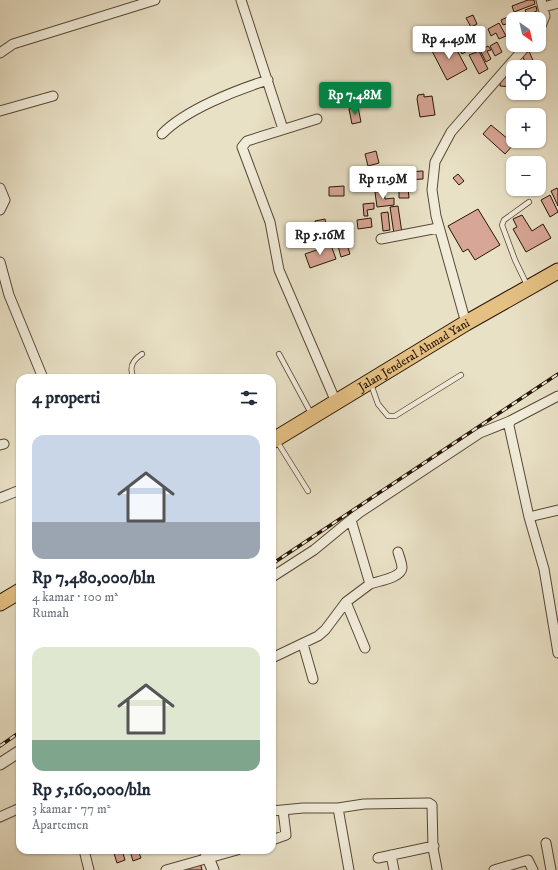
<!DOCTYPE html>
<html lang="id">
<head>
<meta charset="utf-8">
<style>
  :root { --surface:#fff; --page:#f2f2f3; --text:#1f2937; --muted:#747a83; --accent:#0b8043 }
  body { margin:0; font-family:"IM FELL DW Pica",serif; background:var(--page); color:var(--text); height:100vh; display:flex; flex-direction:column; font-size:15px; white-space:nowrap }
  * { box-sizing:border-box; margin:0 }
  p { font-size:13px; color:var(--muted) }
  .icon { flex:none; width:22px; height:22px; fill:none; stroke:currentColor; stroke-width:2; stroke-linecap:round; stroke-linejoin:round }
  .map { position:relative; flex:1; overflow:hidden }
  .details { position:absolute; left:16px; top:374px; width:260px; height:480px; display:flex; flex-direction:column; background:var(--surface); border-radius:12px; box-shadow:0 1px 3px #0004 }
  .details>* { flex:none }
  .needle { width:26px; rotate:146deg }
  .tools { position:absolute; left:506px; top:12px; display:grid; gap:8px }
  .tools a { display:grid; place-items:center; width:40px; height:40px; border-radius:8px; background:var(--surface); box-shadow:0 1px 3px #0004; font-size:20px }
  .price { position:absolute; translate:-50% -34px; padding:0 9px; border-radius:4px; background:#fff; color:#222; font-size:13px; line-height:26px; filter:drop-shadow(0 1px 2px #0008) }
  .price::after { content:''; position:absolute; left:50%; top:24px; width:12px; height:9px; margin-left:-6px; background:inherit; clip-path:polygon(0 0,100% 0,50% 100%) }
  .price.on { background:var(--accent); color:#fff }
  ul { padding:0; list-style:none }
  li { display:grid; align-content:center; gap:8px; height:212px; padding:0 16px }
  li span { display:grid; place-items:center; height:124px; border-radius:12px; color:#555 }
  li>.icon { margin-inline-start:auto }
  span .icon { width:72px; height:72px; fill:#fffc; stroke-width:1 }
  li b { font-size:17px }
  h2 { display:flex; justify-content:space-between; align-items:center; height:48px; padding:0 16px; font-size:17px }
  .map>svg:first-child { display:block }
</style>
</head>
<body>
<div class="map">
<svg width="558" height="870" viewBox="0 0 558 870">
  <rect width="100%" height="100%" fill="#e9e1c6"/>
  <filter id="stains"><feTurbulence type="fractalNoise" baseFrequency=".005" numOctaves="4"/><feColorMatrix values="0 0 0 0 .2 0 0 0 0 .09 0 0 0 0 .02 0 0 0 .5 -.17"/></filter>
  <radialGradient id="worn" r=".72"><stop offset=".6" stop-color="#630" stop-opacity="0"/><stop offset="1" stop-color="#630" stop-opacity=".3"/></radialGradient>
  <path fill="#d8a696" stroke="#271506" d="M528,0h6l1,4 -21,8 -2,-6z
    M536,6l1,5 -10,4 -2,-5z
    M473,15l4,9 -6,3 -5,-9z
    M512,15l2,4 -1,13 -4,-9 -6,2 -2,-5z
    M499,23l7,13 -7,3 -3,-6 -5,3 -3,-7z
    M461,40l6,11 -5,3 -6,-12z
    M452,41l15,28 -20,11 -15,-29z
    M497,42l5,10 -7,4 -5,-10z
    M488,46l3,4 -4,1 4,8 -5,3 -6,-12z
    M479,51l9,18 -9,5 -10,-19z
    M529,51l5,12 -7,3 -5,-11z
    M501,76l12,1v10l-13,-1z
    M424,94v3l8,-1 3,19 -15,2 -3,-18 1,-4z
    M358,107l3,15 -9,2 -3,-15z
    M491,125l23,19 -9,10 -22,-20z
    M376,151l3,12 -11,3 -3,-12z
    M423,171v8l-16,1 -1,-8z
    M458,174l6,7 -5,4 -6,-7z
    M344,186v10h-15v-9z
    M399,188h9l1,10h-10z
    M557,188l1,2v16l-7,-15z
    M384,191l1,8 9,-1v7l-17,2 -2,-15z
    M550,195l8,17 -8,5 -9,-17z
    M374,203v6l-7,1 1,6h-4l-1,-12z
    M398,206l4,27 -8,1 -4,-27z
    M478,209l22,36 -25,15 -7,-11 -5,3 -15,-26z
    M388,212l2,18 -7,1 -2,-18z
    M522,215l10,16 11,-7 8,14 -25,14 -13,-23 4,-2 -4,-8z
    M371,218l1,9 -14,2 -1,-9z
    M325,219l2,10 -10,2 -2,-10z
    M347,244l3,10 -9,3 -3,-11z
    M331,245l5,14 -26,9 -5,-14z
    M113,850h9l3,10 -8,3z
    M138,850l3,8 -8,3 -3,-10z
    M200,862l2,8h-20z"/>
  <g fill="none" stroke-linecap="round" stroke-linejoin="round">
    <defs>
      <path id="service" d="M527,285l-12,-25 -13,-35 2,-5 25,-18
        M279,354l33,61
        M134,378c-6,-11 -1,-18 8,-24
        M372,387l6,17 10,12h7l66,-41
        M278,443l30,48"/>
      <path id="minor" d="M241,0l42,129
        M544,7l14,-4
        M539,31l6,-15 -4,-16
        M0,53l13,-9 142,-44
        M0,111l53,-15
        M317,119l-70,22 -5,6 28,75 9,48 57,132
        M162,134c23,-24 74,-44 106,-54
        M0,188l5,12 -5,10
        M381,239l57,-11
        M0,262l9,33 34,83
        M466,323l-30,-107 -4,-26 3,-28 16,-30 76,-87
        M510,421l-1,5 20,91
        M0,445l4,-1
        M0,498l20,-8
        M558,510l-29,7 15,52 14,84
        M272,577l42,-27 45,-37 121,-80 30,-12 48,-25
        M370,584c8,-3 31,-6 32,-16 0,-5 -3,-12 -4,-16
        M346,602l19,46
        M303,644l10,35
        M272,658l46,-22 7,-6 21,-28 24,-18 -19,-64
        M338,808l11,62
        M272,811l31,-3h35l26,-4 65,-1 3,2 1,43 4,21
        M0,817l20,-9
        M272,840l14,-5 -3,-25
        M546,843l5,27
        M84,850l5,20
        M391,855l3,15
        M378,858l56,-12
        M166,870l71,-20
        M494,870l34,-10 5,10"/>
      <path id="tertiary" d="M0,764l20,-13
        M205,850l8,20"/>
      <g id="trunk">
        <path id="s1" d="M272,441l194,-118 92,-52"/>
        <path d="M0,603l20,-12"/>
      </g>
    </defs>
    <use href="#service" stroke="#584836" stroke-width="6"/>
    <use href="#minor" stroke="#584836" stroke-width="11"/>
    <use href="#tertiary" stroke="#584836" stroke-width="13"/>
    <use href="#trunk" stroke="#271506" stroke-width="17"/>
    <use href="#service" stroke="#f1ecda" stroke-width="4.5"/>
    <use href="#minor" stroke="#f1ecda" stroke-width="9"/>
    <use href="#tertiary" stroke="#f1ecda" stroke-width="11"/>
    <use href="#trunk" stroke="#e4c083" stroke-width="15"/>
    <defs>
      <path id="rail" d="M272,564l286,-190
        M0,746l20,-14"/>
    </defs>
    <use href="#rail" stroke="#271506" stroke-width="3.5"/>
    <use href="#rail" stroke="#f1ecda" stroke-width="2" stroke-dasharray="6" stroke-linecap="butt"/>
  </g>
  <g text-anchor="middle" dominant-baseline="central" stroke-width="3" stroke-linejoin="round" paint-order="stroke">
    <g font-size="12" fill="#271506" stroke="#f1ecda">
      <text stroke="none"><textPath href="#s1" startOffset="166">Jalan Jenderal Ahmad Yani</textPath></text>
    </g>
  </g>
  <rect width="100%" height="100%" filter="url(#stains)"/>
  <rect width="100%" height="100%" fill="url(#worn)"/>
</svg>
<div class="tools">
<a><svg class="needle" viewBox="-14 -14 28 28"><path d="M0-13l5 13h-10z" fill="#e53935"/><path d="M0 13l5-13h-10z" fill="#747a83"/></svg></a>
<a><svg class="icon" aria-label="locate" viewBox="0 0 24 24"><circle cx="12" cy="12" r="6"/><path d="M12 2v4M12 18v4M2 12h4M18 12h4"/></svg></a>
<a>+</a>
<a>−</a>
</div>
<b class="price" style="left:449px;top:60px">Rp 4.49M</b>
<b class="price on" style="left:355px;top:116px">Rp 7.48M</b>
<b class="price" style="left:383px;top:200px">Rp 11.9M</b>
<b class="price" style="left:320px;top:256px">Rp 5.16M</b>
<section class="details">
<h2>4 properti<svg class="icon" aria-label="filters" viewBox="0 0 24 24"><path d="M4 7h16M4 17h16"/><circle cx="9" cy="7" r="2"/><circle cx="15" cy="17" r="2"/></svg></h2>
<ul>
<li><span style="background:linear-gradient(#c9d6e8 70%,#9aa5b1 0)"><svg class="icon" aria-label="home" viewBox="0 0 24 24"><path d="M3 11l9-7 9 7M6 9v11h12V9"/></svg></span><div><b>Rp 7,480,000/bln</b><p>4 kamar · 100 m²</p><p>Rumah</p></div></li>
<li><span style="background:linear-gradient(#dfe7d0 75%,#7fa58c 0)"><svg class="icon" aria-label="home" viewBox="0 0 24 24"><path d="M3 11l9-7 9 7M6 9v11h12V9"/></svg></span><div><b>Rp 5,160,000/bln</b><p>3 kamar · 77 m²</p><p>Apartemen</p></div></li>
</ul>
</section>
</div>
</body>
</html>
